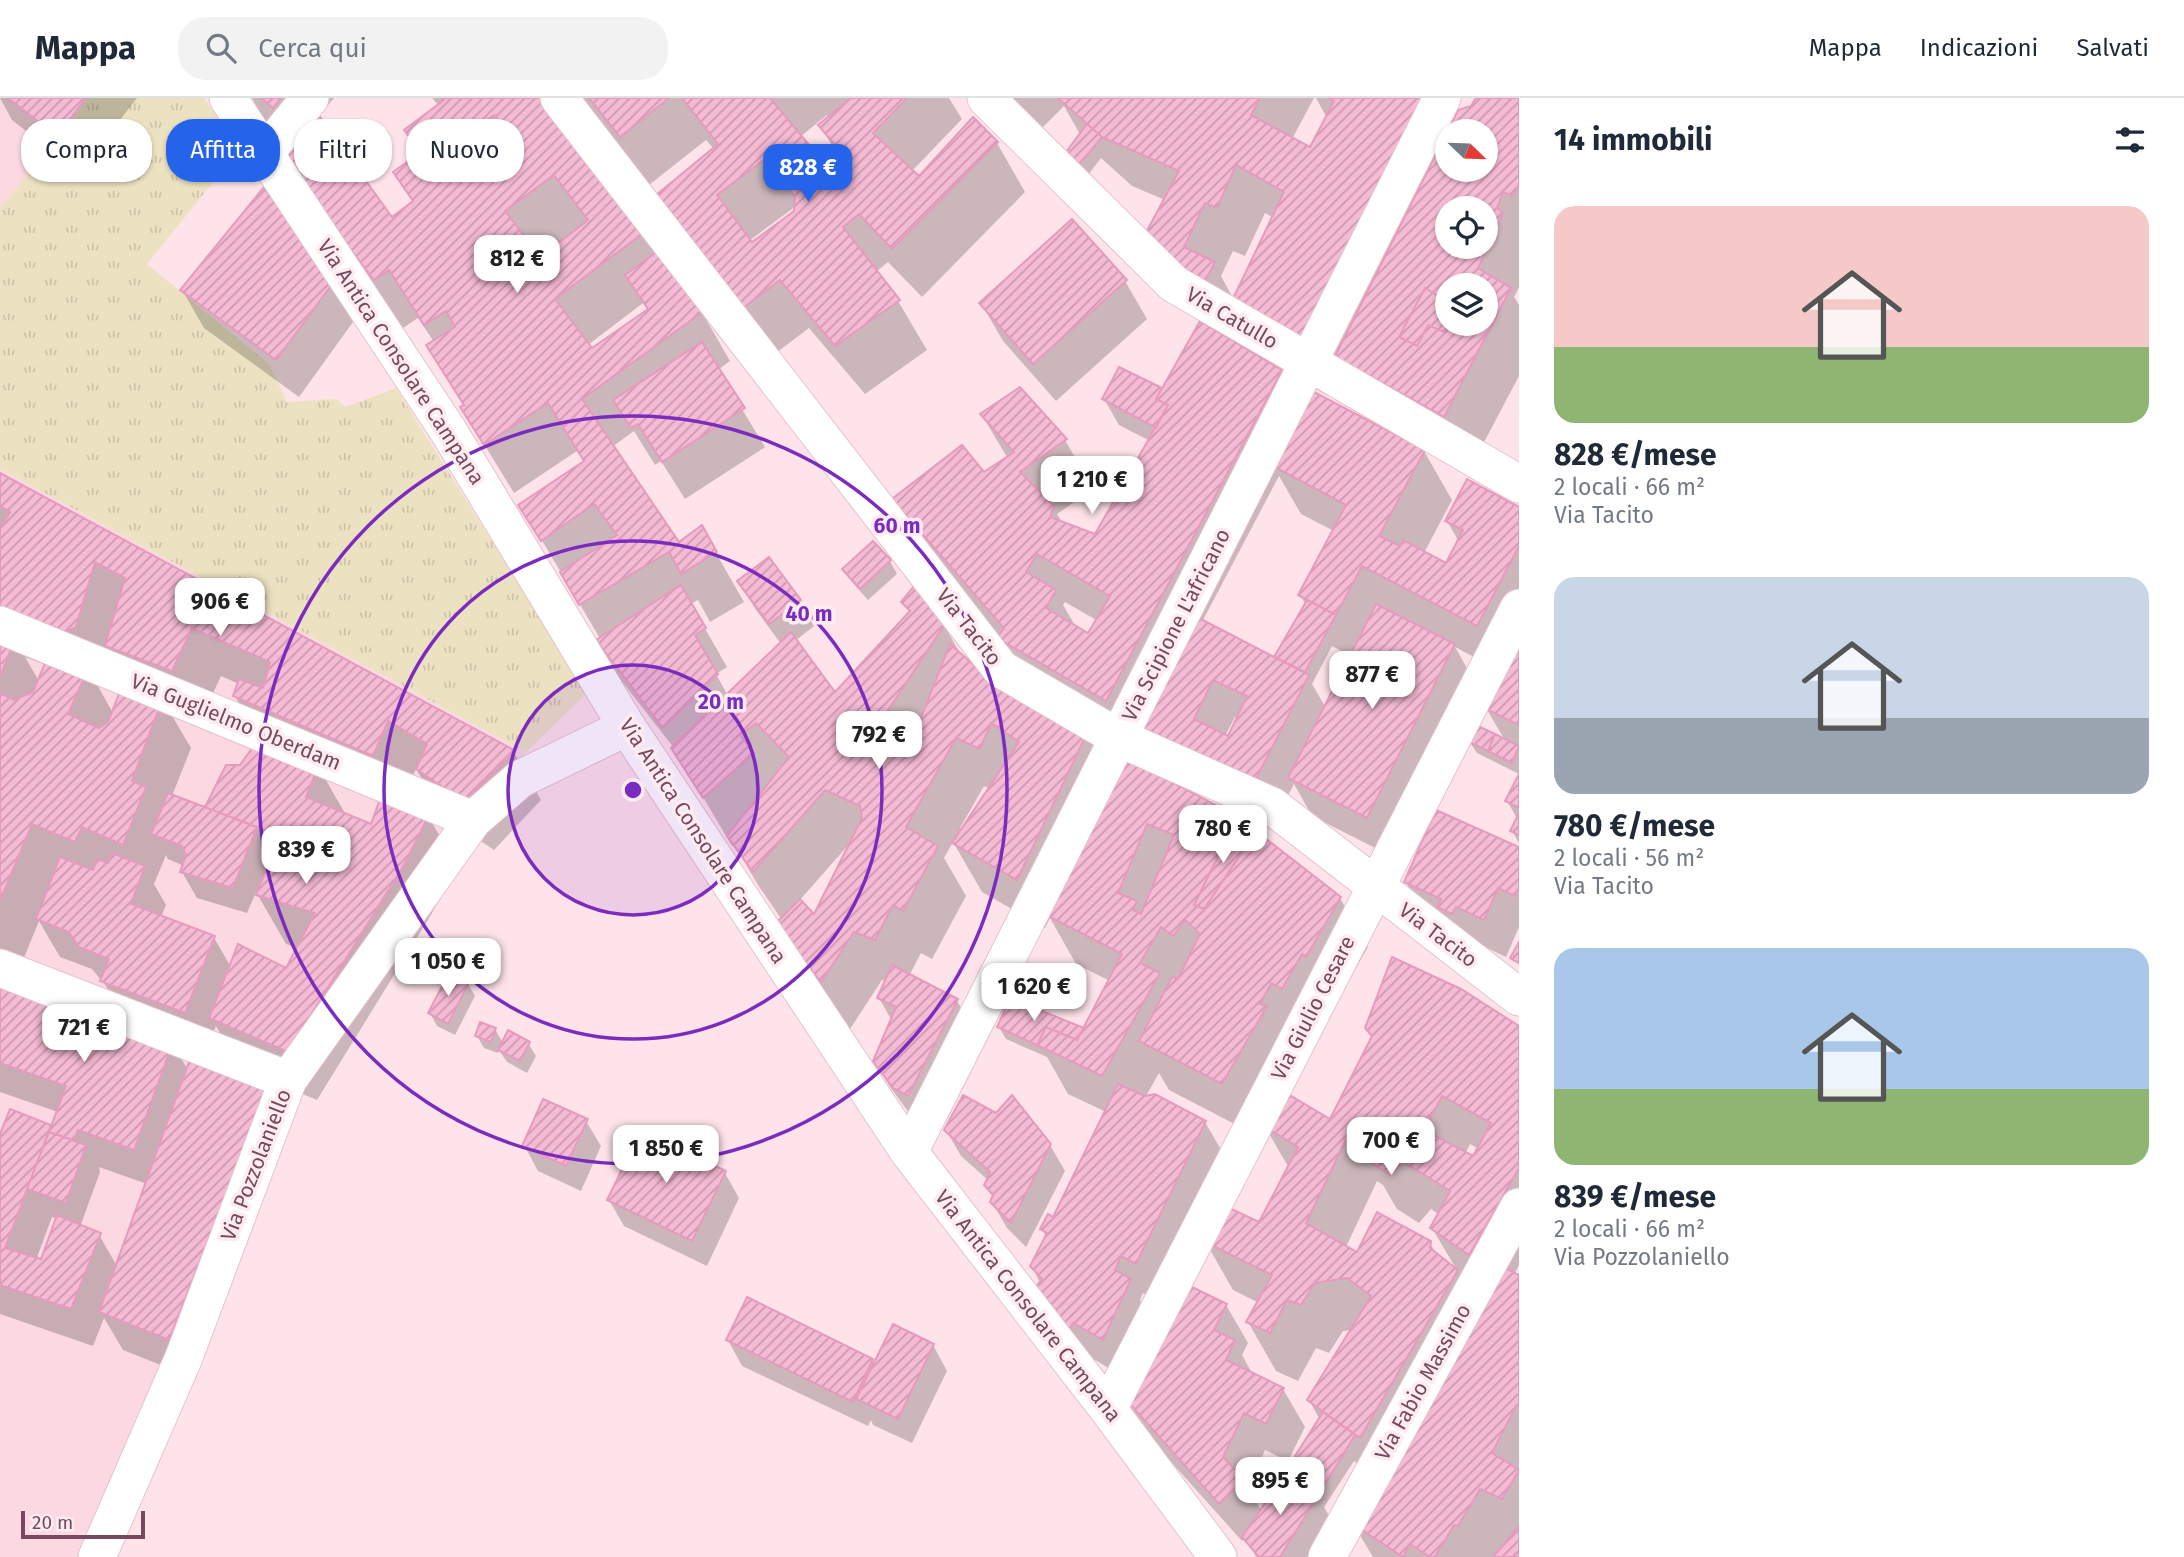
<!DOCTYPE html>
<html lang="it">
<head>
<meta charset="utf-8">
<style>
  :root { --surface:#fff; --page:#f2f2f3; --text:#1f2937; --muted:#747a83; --line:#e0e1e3; --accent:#2563eb }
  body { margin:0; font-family:"Fira Sans",sans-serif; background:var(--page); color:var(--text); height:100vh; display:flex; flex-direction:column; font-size:26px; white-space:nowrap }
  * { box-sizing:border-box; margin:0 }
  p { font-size:23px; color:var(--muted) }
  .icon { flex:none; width:38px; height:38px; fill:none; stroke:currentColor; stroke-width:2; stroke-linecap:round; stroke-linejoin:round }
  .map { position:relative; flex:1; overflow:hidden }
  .sheet { display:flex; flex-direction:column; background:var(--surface); width:665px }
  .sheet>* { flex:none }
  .hud { position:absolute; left:21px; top:21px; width:665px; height:63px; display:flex; gap:14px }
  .needle { width:46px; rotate:113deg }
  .fabs { position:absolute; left:1435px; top:21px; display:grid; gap:14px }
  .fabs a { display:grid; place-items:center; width:63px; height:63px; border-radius:50%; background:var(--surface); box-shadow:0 2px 5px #0004; font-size:35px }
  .scale { position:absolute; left:21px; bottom:18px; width:124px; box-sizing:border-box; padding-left:7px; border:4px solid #78485f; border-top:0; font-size:19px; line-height:24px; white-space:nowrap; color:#78485f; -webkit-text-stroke:5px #ffecf1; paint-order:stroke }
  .price { position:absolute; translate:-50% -60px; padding:0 16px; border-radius:14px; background:#fff; color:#222; font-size:23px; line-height:46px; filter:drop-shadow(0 2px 4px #0008) }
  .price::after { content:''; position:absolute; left:50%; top:42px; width:21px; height:16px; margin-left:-10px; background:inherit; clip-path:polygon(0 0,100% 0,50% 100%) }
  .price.current { background:var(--accent); color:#fff }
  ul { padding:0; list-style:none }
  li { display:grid; align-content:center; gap:14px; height:371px; padding:0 35px }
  li span { display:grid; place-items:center; height:217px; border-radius:21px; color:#555 }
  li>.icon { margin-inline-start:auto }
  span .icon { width:126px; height:126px; fill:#fffc; stroke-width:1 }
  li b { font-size:30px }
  h2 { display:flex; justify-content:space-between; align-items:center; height:84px; padding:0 35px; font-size:30px }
  .pill { padding:0 24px; border-radius:28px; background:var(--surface); box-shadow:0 2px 5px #0004; font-size:24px; line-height:63px }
  .pill.current { background:var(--accent); color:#fff }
  header { display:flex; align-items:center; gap:42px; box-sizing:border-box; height:98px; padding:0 35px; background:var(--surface); border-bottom:2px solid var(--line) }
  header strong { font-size:33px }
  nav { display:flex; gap:38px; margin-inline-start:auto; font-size:24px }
  .search { width:490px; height:63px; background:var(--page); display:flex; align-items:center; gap:18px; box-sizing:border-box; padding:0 24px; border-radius:28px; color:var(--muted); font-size:26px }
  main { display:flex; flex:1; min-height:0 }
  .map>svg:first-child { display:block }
</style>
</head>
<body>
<header>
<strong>Mappa</strong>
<div class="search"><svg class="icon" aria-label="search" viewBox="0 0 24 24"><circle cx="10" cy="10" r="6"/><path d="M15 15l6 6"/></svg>Cerca qui</div>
<nav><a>Mappa</a><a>Indicazioni</a><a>Salvati</a></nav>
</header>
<main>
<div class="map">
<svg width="1519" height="1459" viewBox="0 0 1519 1459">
  <defs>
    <pattern id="grass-tufts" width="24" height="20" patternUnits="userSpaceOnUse" patternTransform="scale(1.75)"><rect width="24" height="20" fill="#ece2c2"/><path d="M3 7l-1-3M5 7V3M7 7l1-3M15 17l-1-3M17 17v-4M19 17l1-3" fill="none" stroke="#cec3a9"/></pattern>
    <pattern id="building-hatch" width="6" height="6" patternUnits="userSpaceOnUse" patternTransform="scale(1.75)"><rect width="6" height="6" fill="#f5bad4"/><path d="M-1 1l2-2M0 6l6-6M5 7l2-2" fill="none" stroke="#cb99af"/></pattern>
  </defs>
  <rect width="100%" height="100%" fill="#fee4ea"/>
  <path fill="#fbd8e2" d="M0,0h89l-89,110z
    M0,371l526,283 -81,77 -158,233 -206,495h-81z"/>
  <path fill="url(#grass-tufts)" d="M89,0h115l36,51 -93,115 123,101 17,37 46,-3 5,1 7,7 51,-19 191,305 -61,59 -526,-283v-261z"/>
  <path fill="#0003" fill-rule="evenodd" d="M0,0h137l-58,75 -67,-53z
    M252,0h82l-16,19 74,103 22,-17 -18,-31 24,-17 -14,-24 33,-25 -7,-8h110l123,150 65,113 -12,9 47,77 -80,52 -24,-38 -6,4 -21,-34 -22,16 66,97 23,-17 43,75 -34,20 -12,-22 -7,4 36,63 -11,7 12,22 53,-52 -27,-37 -15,-26 60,20 15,25 -19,15 40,53 75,-81 -6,-11 40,23 18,32 20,17 106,54 28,48 121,43 11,19 92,60 28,49 -33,58 -85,127 -81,-42 -10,-17 -14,25 60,24 22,38 -69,141 -15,-8 -3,7 11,19 -27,58 -29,-17 -3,6 -32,-41 -28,-59 14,-29 -4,-8 12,-9 52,-108 -38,-18 -21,-37 -41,-18 -7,-12 85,3 26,-49 -34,-17 -26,-46 -5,10 -63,-36 -29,-50 -9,16 22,38 -34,63 -11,-6 -12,23 48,25 15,25 -62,88 -20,-27 -15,-26 17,-40 -13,-23 7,-17 -4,-1 -32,49 -45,-55 -23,-54 -24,-35 -24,-41 -2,2 -58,-98 -54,-69 -22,-38 3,-1 -80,-135 64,-42 -8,-12 -63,42 -52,-85 2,-1 -36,-61 6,-4 -16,-24 -15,10 -93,-121 -16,-64 -31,-25zM643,205l5,8 -57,39 -3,-5zM984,688l6,3 -27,41 -3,-2zM851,744l-36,75 -16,-16z
    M580,0h369l13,21 -50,52 7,7 78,-35 28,49 -103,105 -34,-35 -12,10 22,29 29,49 -62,44 -56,-66 -37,28 -86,-111 28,-96 -8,-9 -57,45zM827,17l2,4 -8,7 21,37 -12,9 -30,-35zM796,108v6l-44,33 -3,-4z
    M1010,0h304l-22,41 19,10 16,-31 -11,-20h140l-13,24 5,9 -1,39h39v-39h-37l10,-20 14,-4 5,-9h41v189l-5,10 5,8v71l-47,89 -130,-98 -14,29 -51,-29 25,42 122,42 28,49 -28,53 23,12 12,-23 -12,-21 72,-12v265l-42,-21 -8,-12 37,1 -20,-34 18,-35 -49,-26 21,37 -87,171 -77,-39 -18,-32 -21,40 -246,-137 -105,-139 -28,-49 90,-24 24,-16 -26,-44 83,25 28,49 -36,25 6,10 33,12 54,-95 -31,-16 -15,-26 57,-10 1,3 100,-32 -24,-40 -38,-2 -35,-118 -33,-14 -31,-28 -16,21 -13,-10 9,-33 -17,-30 -23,23zM1447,110h39v39h-39zM1265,115l9,5 -40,82 -13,-24 12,-25 12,5zM1447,187h39v39h-39zM1279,378l22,38 33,17 -34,64 6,10 -31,54 -73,-37zM1065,504l33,19 -9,14 -13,-8 -13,-22zM1332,548l20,11 -26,51 -14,-24zM1235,619l3,1 -9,20 -4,-2z
    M1125,183l22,38 -91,82 -53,-60 -22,-38z
    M331,186l22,38 -54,75 -95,-69 -22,-38z
    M0,377l513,276 28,49 -47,50 -48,-32 -30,-49 -14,32 26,15 29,49 -26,50 -114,185 -48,-20 -78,297 -68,-27 -19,-32 -11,28 -93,-32v-176l11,-26 41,15 6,-15 -58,-20zM25,559l21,8 -7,16zM221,578l18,8 -4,12 25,44 -20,26 -13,1 -21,42 -34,-13 19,-48 -24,-41 34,12zM95,583l35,5 -17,27zM320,672l63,27 -11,30 -26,-12zM166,757l2,4 16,7 -2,6 15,26 50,15 9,-21 30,52 13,4 -12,22 -56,-3 -17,-29 -53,-21 5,-12 -12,-21zM39,823l21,36 32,12 14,17 18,32 82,32 10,-24 24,42 -52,2 -16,-27 -160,-56zM99,1069l48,17 -30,82 -18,-31 -19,-8 20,-55zM52,1119l6,2 -16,43 -6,-2z
    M873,445l17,18 7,13 -29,26 -16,-18 -8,-13z
    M1519,680v65l-7,-12 6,-11 -11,-19z
    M1519,751v78l-13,30 -78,-37 -22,-38z
    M468,886l7,12 -20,39 -18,-9 -7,-13z
    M1367,930h152v237l-5,10 5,2v280h-146l-21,-35 26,-44 -24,-17 -30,46 8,14 -22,36h-54l-11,-19 -3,3 -95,-106 -22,-39 101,-91 22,38 -6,12 11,20 30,14 22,38 -17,34 -23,-11 -17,38 14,24 58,-92 -11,-20 43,-70 -9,1 -14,22 -13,-5 -18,33 -22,-10 -28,-49 11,-19 -26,-13 -28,-49 54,-16 30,-57 -25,-43 67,-4 42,-82zM1470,1046l9,5 -5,9 -9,-4zM1377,1083l6,4 14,24 22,14 12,-14 9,6 -8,13 26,44 -20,-15 -8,-14 -72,11 -12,-7zM1459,1179l27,18 -8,14z
    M495,931l8,14h25l8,13 -9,17 -20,-11 -8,-12 -1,3 -14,-5 -7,-12z
    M586,1023l15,25 -20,45 -43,-20 -14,-26z
    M946,1032l104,15 15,26 -39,76 -19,-19 -15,-26 2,-4 -8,-14 2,-4 -27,-24z
    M725,1075l14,25 -32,68 -83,-40 -15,-26z
    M728,1242l144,20 3,5 58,-20 14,26 -35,72 -39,-18 -2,-5 -3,6 -126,-60z"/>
  <path fill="url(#building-hatch)" stroke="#e89abe" stroke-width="2" fill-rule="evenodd" d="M8,0h78l-29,38z
    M261,0h20l-8,10z
    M442,0h102l102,133 -91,68 37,49 56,-39 -23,-34 40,-29 39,65 -122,88 97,143 23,-17 15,27 -36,22 -12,-22 -90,53 -19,-33 57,-37 -23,-31 -53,37 -23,-36 66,-44 -36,-58 -64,42 -24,-38 4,-2 -38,-60 29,-18 -9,-16 -22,14 -35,-55 -15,10 -94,-122 37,-45 75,104 21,-16 -20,-29 28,-20 -17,-22 40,-30zM494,17l27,35 -37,29 -28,-35zM554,77l34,45 -48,37 -35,-46z
    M589,0h80l-49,39z
    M682,0h88l60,72 15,-13 -27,-32 33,-27h56l-34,35 46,43 54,-59 25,25 -106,107 -33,-35 -16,13 57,73 -65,46 -55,-66 -37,28 -88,-112 63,-52zM765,61l30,38 -1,14 -42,31 -35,-47z
    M1058,0h202l-9,17 59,32 24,-46 -5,-3h95l-125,250 -70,-41 55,-115 -48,-27 -19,43 -12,-5 -21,44 31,15 -11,21 -62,-43 37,-69 -77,-34z
    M1476,0h43v86l-6,12 -10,-4 -6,16 6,5 -25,55 33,20 -67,129 -109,-60 123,-247 13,-4zM1447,33h39v39h-39zM1447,110h39v39h-39zM1447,187h39v39h-37l-5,8 -16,-7 -11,21 -18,-9 26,-49 22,14z
    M1087,26l15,13 -25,30 -14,-11z
    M264,89l69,96 -57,77 -96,-70z
    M1072,121l55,61 -94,84 -54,-61z
    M1425,190l22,14v22h2l-5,8 -16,-7 -11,21 -18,-9z
    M1200,223l82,49 -176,331 -109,-63 7,-10 -112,-129 70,-54 22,27 30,-20 -34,-38 40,-27 47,52 -47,33 34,34 -4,11 45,17 73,-129 -12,-6zM1037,456l73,42 -22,37 -42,-25 10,-18 -30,-18z
    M702,244l43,66 -83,54 -24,-38 -7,4 -18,-28z
    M1119,269l43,21 -6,11 12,6 -12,23 -54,-29z
    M1310,292l115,60 -46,86 21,10 3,-6 43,23 17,-33 -18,-9 22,-42 52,28v39l-42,80 -115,-60 -26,49 -38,-20 48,-90 -75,-40z
    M0,375l514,277 -49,52 -49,-33 11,-25 -39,-23 -15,35 -140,-60 6,-17 24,9 7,-26 -78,-34 -20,43 -67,-25 20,-68 -30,-16 -19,65 -15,8 -61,-25v-81l10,-17 -10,-6z
    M873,443l18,19 -31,29 -18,-20z
    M769,459l32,43 -32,24 -32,-43z
    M681,487l25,43 -11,7 23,39 -55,54 -67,-88z
    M914,488l31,38 -68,103 36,11 37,-94 33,29 107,54 -73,153 -65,-37 67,-101 -28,-19 -11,26 -24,-11 -50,89 32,19 -35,65 -10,-6 -18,35 -21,-8 -33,50 -46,-58 25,-25 14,15 48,-96 -2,-12 -35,-16 -72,82 -26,-36 62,-79 -33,-34 -16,12 14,18 -51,45 -32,-50 120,-116 44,60 75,-81 -9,-9z
    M1307,502l29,15 -31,57 -31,-15z
    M1376,506l79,40 -88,174 -79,-40z
    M1519,515v112l-35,-17z
    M1195,518l114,59 -57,112 -115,-59zM1213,582l34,16 -19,40 -34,-17z
    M0,532l16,6 -16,41z
    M50,553l39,16 -21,47 31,14 9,-6 16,-41 39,16 -31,84 14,6 -23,58 -41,-18 -7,15 -43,-18 -32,77v-208l14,7 19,-8z
    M1476,627l19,9 -7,17 -21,-10z
    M1495,636l24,12 -7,17 -24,-12z
    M258,642l61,24 -13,33 65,27 13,-36 45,27 -25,50 -116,187 -79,-34 29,-74 48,24 29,-55 -59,-18 23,-59 -74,-29 21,-42h14z
    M1123,658l115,61 -44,88 10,4 52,-78 85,66 -35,60 -4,-3 -20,35 -11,-6 -11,21 7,2 -45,78 -83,-43 33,-64 6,2 22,-45 -15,-14 -12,16 -12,-9 -21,36 20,10 -58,103 -65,-31 9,-18 31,13 45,-86 -76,-39zM1147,726l27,11 -33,79 -8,-4 4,-9 -19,-8z
    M1519,676v34l-14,-7z
    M168,695l89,34 -24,61 -53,-16 6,-17 -4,-9 -31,-12z
    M1436,712l83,37v40l-4,9 -17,-8 -14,32 -28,-13 -4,7 -15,-7 4,-8 -37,-17z
    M1519,715v22l-9,-4z
    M1233,728l18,13 -47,70 -10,-4z
    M112,755l33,13 -14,38 84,32 -30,77 -85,-32 9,-22 -30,-12 -10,-15 -33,-13 24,-62 33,13 4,-11 11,4z
    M1519,844v21l-9,-5z
    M1392,859l69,32 58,37v142l-50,87 -39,-27 20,-37 -48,-30 -11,14 -24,-15 4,-12 -22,-15 -43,90 51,29 20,-40 54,29 -1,7 28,22 -98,168 -53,-38 64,-104 -24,-18 -32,5 -14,22 -14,-5 -17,33 -24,-11 26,-47 -69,-34 18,-37 38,18 39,-75 -36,-22 19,-35 49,29 42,-83 -7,-8zM1442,998l49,27 -18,33 -49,-26z
    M892,867l66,34 -50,97 -15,-8 -20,-27 23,-54 -19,-9z
    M449,875l20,9 -21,42 -20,-11z
    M0,883l173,61 -39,108 -56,-20 -5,10 -24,-8 17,-46 -66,-23z
    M1010,900l74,30 -7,12 -31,-13 -9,18 -40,-18z
    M480,924l16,6 -5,14 -16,-6z
    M508,932l22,12 -10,19 -22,-11z
    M194,950l77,31 -102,261 -70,-28z
    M1118,986l27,12 10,-2 51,27 -70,143 -15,-8 -6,14 16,9 -28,61 -30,-17 -3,7 -34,-43 6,-8 -12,-13 17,-33 -7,-4 8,-15 5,3z
    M963,997l33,18 16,-18 39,49 -40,79 -21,-21 3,-7 -9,-10 6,-13 -46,-42z
    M543,1001l45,20 -22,47 -44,-20z
    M10,1011l41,16 -46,123 36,11 16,-44 44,18 -30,76 -71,-24v-151z
    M641,1032l85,41 -34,70 -85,-41z
    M49,1034l37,13 -20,58 -39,-14z
    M1501,1168l18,9v131h-3l-24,47 27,17 -17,29 -22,-10 -22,37 -4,-1 -19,32h-5l-20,-13 -7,13 -53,-35z
    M1190,1188l37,18 -13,26 21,10 -9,20 58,28 -18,36 -22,-11 -21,44 21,22 -25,25 -96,-108z
    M747,1199l126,62 -20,43 -127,-62z
    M893,1226l41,20 -36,75 -42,-20z
    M1323,1314l32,23 -36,59 -34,-22z
    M1286,1374l33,22 -39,63h-21l-17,-20z
    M1519,1428v31h-26z"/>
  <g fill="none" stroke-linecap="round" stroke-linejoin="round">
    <defs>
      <path id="minor" d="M228,0l221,334 178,295 282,425 199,257 110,148
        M559,0l442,571 118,69 153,68 247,191
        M986,0l188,186 345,200
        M265,55l45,-55
        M0,527l473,195
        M0,870l288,112
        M909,1054l533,-1054
        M1108,1311l411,-801
        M97,1459l87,-200 104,-277 185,-260 47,-41 107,-52
        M1327,1459l192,-350"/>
    </defs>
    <use href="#minor" stroke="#e5c1ce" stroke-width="39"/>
    <use href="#minor" stroke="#fff" stroke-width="37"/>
  </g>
  <circle cx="633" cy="692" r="125" fill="#7b2cbf" fill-opacity=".12"/>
  <g fill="none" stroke="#7b2cbf" stroke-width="3.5">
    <circle cx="633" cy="692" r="125"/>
    <circle cx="633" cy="692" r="249"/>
    <circle cx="633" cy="692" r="374"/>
  </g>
  <g text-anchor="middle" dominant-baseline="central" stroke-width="7" stroke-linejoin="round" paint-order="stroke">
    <g font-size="21" fill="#78485f" stroke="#ffecf1">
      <text transform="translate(1232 220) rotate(30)">Via Catullo</text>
      <text transform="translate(401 264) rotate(57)">Via Antica Consolare Campana</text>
      <text transform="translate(1176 527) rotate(-63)">Via Scipione L'africano</text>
      <text transform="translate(969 529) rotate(52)">Via Tacito</text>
      <text transform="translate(236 624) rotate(22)">Via Guglielmo Oberdam</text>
      <text transform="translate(703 743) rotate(57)">Via Antica Consolare Campana</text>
      <text transform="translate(1438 837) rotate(37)">Via Tacito</text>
      <text transform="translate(1313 910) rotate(-63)">Via Giulio Cesare</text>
      <text transform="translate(256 1067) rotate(-69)">Via Pozzolaniello</text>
      <text transform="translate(1028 1208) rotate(52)">Via Antica Consolare Campana</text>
      <text transform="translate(1423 1284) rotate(-61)">Via Fabio Massimo</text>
    </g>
  </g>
  <circle cx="633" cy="692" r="10" fill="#7b2cbf" stroke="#ffecf1" stroke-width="3.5"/>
  <g font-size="21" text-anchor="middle" font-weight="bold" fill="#7b2cbf" stroke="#ffecf1" stroke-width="7" stroke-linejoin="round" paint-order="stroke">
    <text x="897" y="435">60 m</text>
    <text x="809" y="523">40 m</text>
    <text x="721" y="611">20 m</text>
  </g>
</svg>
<div class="fabs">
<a><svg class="needle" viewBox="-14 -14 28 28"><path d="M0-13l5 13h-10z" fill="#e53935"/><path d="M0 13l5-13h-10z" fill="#747a83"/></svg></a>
<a><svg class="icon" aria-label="locate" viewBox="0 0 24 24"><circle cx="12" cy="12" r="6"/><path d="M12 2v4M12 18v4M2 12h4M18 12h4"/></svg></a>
<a><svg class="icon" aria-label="layers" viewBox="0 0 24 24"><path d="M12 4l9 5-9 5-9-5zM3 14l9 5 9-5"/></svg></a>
</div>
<div class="scale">20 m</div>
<b class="price current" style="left:808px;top:106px">828 €</b>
<b class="price" style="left:517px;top:197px">812 €</b>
<b class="price" style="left:1092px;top:418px">1 210 €</b>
<b class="price" style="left:220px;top:540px">906 €</b>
<b class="price" style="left:1372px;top:613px">877 €</b>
<b class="price" style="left:879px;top:673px">792 €</b>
<b class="price" style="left:1223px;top:767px">780 €</b>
<b class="price" style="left:306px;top:788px">839 €</b>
<b class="price" style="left:448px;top:900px">1 050 €</b>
<b class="price" style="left:1034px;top:925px">1 620 €</b>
<b class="price" style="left:84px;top:966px">721 €</b>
<b class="price" style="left:1391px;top:1079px">700 €</b>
<b class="price" style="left:666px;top:1087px">1 850 €</b>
<b class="price" style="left:1280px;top:1419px">895 €</b>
<div class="hud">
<a class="pill">Compra</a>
<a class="pill current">Affitta</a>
<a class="pill">Filtri</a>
<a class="pill">Nuovo</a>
</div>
</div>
<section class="sheet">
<h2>14 immobili<svg class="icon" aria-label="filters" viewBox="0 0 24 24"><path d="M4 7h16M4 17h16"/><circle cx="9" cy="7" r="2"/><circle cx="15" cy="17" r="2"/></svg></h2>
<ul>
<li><span style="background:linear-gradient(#f6c9c9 65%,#8fb573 0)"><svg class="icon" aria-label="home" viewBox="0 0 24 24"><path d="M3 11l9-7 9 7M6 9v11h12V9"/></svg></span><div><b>828 €/mese</b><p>2 locali · 66 m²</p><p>Via Tacito</p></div></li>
<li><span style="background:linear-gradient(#c9d6e8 65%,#9aa5b1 0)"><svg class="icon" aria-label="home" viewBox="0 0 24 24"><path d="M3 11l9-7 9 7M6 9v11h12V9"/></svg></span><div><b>780 €/mese</b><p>2 locali · 56 m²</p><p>Via Tacito</p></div></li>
<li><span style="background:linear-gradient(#a9c7e8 65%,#8fb573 0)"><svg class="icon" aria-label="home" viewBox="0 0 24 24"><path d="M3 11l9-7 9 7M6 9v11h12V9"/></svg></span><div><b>839 €/mese</b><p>2 locali · 66 m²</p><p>Via Pozzolaniello</p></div></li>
</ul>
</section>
</main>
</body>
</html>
